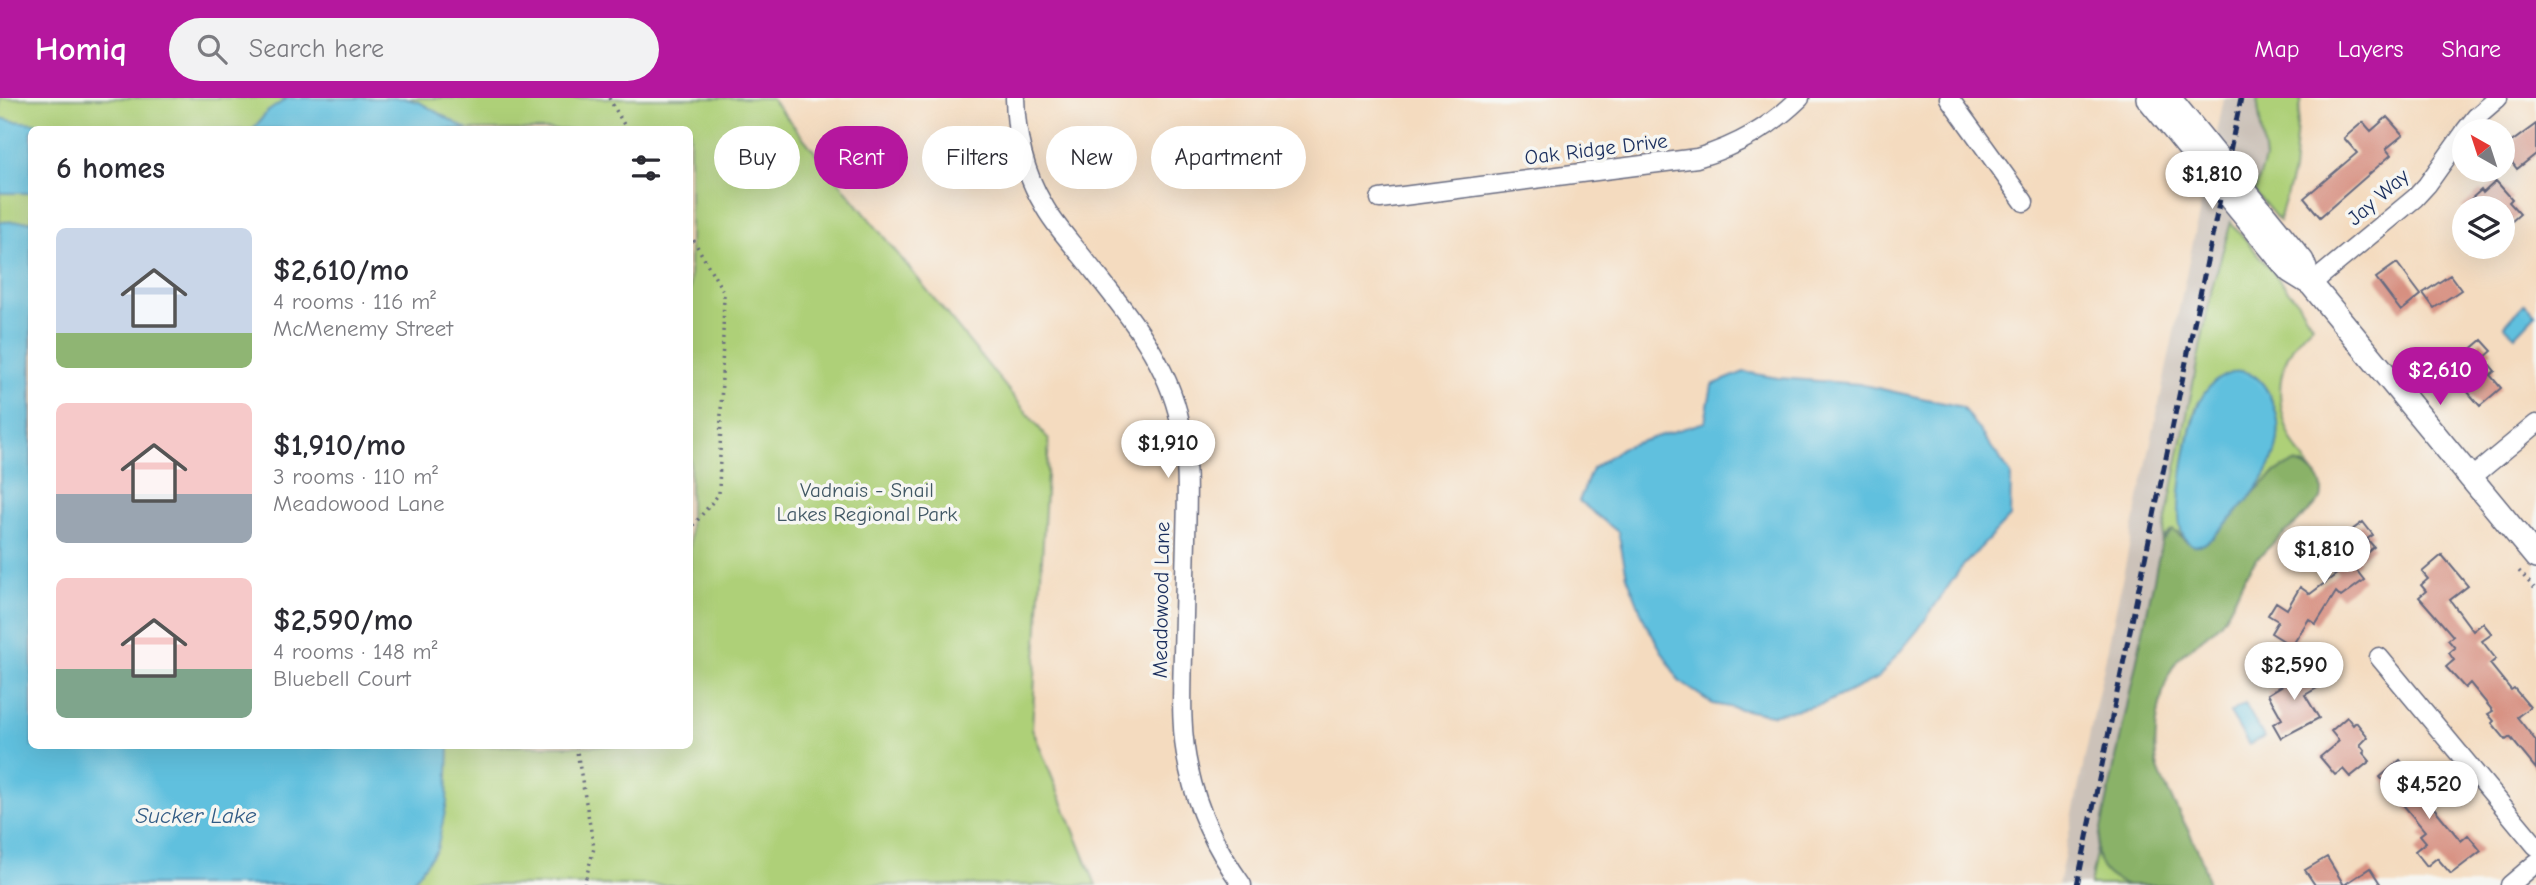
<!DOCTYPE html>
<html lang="en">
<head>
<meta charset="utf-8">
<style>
  :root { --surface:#fff; --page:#f2f2f3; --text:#2b2b33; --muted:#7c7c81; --accent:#b5179e }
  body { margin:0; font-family:"Comic Neue",sans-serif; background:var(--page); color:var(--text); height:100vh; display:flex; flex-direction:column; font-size:26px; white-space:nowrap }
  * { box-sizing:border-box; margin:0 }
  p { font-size:23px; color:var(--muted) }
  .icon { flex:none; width:38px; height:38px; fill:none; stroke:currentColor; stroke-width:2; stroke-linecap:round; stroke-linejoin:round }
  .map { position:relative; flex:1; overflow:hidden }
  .side { position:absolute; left:28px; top:28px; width:665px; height:623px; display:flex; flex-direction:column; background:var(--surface); border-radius:10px; box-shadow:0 7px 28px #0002 }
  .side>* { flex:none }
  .guide { position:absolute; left:714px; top:28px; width:665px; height:63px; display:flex; gap:14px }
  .needle { width:46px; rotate:321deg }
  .tools { position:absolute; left:2452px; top:21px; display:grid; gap:14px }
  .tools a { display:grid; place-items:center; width:63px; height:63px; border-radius:50%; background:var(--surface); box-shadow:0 7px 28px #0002; font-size:35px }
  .price { position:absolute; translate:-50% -60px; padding:0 16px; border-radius:24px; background:#fff; color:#222; font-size:23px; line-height:46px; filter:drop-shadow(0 2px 4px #0008) }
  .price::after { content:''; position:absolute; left:50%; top:42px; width:21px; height:16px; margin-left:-10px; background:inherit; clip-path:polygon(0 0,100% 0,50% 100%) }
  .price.selected { background:var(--accent); color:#fff }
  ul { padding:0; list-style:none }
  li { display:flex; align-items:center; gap:21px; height:175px; padding:0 28px }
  li span { display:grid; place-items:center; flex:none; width:196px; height:140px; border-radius:10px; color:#555 }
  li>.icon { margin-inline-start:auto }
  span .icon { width:84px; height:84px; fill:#fffc; stroke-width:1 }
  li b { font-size:30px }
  h2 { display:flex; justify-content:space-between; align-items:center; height:84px; padding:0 28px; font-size:30px }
  .pill { padding:0 24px; border-radius:32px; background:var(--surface); box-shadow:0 7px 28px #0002; font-size:24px; line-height:63px }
  .pill.selected { background:var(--accent); color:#fff }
  header { display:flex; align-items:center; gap:42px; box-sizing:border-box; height:98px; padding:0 35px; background:var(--accent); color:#fff }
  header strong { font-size:33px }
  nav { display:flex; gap:38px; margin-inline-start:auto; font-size:24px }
  .search { width:490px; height:63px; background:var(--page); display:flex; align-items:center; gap:18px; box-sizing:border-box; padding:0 24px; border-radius:38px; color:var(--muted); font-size:26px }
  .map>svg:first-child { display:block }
</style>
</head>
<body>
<header>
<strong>Homiq</strong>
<div class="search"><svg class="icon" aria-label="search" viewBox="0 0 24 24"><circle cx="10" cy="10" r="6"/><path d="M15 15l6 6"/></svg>Search here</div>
<nav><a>Map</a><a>Layers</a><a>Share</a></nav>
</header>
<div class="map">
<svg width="2536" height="787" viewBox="0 0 2536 787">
  <rect width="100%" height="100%" fill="#f6f6f2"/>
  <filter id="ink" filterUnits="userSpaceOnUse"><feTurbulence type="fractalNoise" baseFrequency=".0143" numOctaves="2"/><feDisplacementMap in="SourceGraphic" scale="14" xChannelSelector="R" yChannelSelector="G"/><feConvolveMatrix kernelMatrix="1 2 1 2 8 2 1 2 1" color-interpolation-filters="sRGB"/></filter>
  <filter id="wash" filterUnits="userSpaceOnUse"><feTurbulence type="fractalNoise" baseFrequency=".00686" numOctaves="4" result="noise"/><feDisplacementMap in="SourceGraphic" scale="28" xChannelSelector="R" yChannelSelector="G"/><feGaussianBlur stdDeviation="1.57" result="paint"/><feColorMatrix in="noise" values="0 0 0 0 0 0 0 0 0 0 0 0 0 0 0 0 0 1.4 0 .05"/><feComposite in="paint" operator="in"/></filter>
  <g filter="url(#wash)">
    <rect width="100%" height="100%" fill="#f4dbbf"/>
    <path fill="#ccc2b9" d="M2224,0h33l26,33 -19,72 -49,-59z
      M2206,82l28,34 -65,315 -75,356h-36z"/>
    <path fill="#aed078" stroke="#64806b" stroke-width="2" fill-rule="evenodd" d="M0,0h771l278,342 -17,288 64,157h-1096zM32,32h658v616h-658z
      M2257,0h45l-5,26 -4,48 -14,49 -24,-29 10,-33z
      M2231,124l66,79 15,24c-48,43 -37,100 1,147l-10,-7 -34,14 -48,49c36,-39 76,-78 48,-134 -6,-12 -14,-21 -28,-23 -11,7 -32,18 -40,28 -14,16 -26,121 -17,139l-5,-5 -8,-2 -6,5 -4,9 51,-257z
      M2097,750c1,14 18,32 30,37h-37z"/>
    <path fill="#8ab268" stroke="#527063" stroke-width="2" d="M2295,365c17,4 31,18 26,36 -20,23 -46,40 -66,62 -15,18 -19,43 -34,61 -11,13 -28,21 -40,34 -20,20 -31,85 -23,112 10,32 51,89 49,117h-80c-18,-7 -29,-15 -30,-37l65,-307 11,-11 14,12 17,2c25,-20 62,-74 91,-81z"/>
    <path fill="#60c0de" stroke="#3e789e" stroke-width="2" d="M288,0h115l16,4 47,27h-213l14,-17z
      M0,20l13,3 80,8 -61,1 -1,63h-31z
      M31,123l1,525h417l-2,56 -10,47 -27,36h-410v-663z
      M2524,206l12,10 -21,22 -11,-10z
      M2241,273c16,2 24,14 30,28 27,55 -24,104 -60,140l-7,5 -10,2c-7,-3 -11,-8 -13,-16 -7,-23 8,-112 21,-133 9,-15 22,-24 39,-26z
      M1744,274l34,6 81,6 103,23 49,67 -1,43 -49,51 -43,62 -40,48 -55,26 -52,11 -58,-11 -34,-23 -33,-57 -19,-48 -9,-44 -39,-31 13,-32 31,-22 82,-25 7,-37z
      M2245,606l19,33 -15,8 -19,-32z"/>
    <g id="blocks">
      <path fill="#d79081" d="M2387,19l16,18 -17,14 5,6 -71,62 -16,-19 53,-45 -13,-15 19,-16 8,9z
        M2536,26v30l-19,15 -15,-20z
        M2496,83l16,18 -3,3 11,12 -18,16v-22h-41l20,-18 2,3z
        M2397,165l24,32 -20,16 -25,-33z
        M2450,177l11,15 -27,18 -11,-15z
        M2482,242l10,11 -8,7 11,13 -5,4 11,13 -21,18 -32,-37z
        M2363,424l10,13 -6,4 7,8 -16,13 2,2 -6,5 10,13 -23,17 -5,-5 -20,32 -7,-5 -17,27 -21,-13 7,-12 -10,-6 8,-13 11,7 13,-22 10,7 28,-21 -16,-21z
        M2442,457l26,31 -18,14 23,31 10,-8 9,11 -10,7 14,18 -6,5 21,26 3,-2 16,19 -13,10 19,24v28l-26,-32 -4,3 -14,-17 2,-2 -6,-7 5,-3 -23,-28 -5,5 -19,-21 8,-7 -5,-7 6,-5 -7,-8 5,-4 -34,-39 7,-6 -5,-6 7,-6 -6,-7z
        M2301,566l16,24 -12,7 14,23 -38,20 -8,-14 9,-5 -14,-25 20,-12 -5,-7z
        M2347,619l6,8 3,-3 12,15 -8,8 5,6 -2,2 7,8 -20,16 -7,-8 -8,6 -15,-18 19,-16 -8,-10z
        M2400,662l17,21 5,-3 14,18 -7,6 32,39 7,-6 13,16 -30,23 -14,-16 -10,8 -12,-15 11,-9 -6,-7 5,-4 -45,-54z
        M2327,759l17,28 26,-17 11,17h-66l-10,-15z"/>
    </g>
  </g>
  <g filter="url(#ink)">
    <use href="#blocks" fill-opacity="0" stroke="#676b80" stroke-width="2"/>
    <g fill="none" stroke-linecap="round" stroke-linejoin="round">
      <defs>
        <path id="minor" d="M1015,0c1,37 9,74 28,106 10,19 25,35 38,51 41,52 85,101 99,167 9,38 7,77 6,116 -1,39 -2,77 -3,116 -1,39 -3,78 6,116 9,43 28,80 53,115
          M1949,0l75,104
          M2465,33l11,-14 22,-19
          M1380,101l317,-41c40,-12 72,-30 103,-60
          M2311,186l104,-86 12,-13 37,-52
          M2471,380l65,-54
          M2379,559l157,189
          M2510,787l26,-22"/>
        <path id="tertiary" d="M2148,0l142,173 21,13 225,273
          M2169,0l133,163 9,23"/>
      </defs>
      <use href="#minor" stroke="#676b80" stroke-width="21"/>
      <use href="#tertiary" stroke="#676b80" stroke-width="26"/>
      <path stroke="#676b80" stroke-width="3.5" stroke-dasharray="2 5" stroke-linecap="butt" d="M609,0l18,32
        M690,136l34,59 -5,201 -29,35
        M2519,473l17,19
        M576,648l18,102 -10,37"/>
      <use href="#minor" stroke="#fff" stroke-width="18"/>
      <use href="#tertiary" stroke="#fff" stroke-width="23"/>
      <path stroke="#1b2f5e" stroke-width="5" stroke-dasharray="10 5" stroke-linecap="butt" d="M2077,787l164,-787"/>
    </g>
  </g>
  <g text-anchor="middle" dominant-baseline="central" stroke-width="7" stroke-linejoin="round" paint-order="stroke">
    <g font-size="21" fill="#1b2f5e" stroke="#f6f6f2">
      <text transform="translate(1596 51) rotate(-7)">Oak Ridge Drive</text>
      <text transform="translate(2378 99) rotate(-41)">Jay Way</text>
      <text transform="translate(1161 502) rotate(-89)">Meadowood Lane</text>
    </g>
    <g font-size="21" fill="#405764" stroke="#f6f6f2">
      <text x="867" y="392">Vadnais - Snail<tspan x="867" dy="24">Lakes Regional Park</tspan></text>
    </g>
    <g font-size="23" font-style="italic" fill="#305a84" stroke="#f6f6f2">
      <text x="196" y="717">Sucker Lake</text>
    </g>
  </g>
</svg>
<div class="tools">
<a><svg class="needle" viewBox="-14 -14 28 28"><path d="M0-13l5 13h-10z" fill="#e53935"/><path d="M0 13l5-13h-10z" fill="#7c7c81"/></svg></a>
<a><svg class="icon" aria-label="layers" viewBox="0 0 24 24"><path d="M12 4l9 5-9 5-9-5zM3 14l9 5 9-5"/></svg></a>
</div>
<b class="price" style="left:2212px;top:113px">$1,810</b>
<b class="price selected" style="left:2440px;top:309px">$2,610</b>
<b class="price" style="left:1168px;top:382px">$1,910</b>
<b class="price" style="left:2324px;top:488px">$1,810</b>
<b class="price" style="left:2294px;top:604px">$2,590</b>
<b class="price" style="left:2429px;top:723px">$4,520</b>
<div class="guide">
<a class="pill">Buy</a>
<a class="pill selected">Rent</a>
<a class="pill">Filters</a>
<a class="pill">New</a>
<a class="pill">Apartment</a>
</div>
<section class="side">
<h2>6 homes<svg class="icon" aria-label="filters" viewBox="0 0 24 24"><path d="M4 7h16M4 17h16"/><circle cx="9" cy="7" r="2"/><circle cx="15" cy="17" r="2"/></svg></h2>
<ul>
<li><span style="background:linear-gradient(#c9d6e8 75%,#8fb573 0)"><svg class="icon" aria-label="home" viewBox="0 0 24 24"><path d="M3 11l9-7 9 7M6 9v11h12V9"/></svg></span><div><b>$2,610/mo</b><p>4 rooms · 116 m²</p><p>McMenemy Street</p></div></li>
<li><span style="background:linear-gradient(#f6c9c9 65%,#9aa5b1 0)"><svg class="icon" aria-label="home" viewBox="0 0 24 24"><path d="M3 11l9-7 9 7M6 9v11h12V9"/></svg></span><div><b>$1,910/mo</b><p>3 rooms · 110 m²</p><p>Meadowood Lane</p></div></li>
<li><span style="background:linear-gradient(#f6c9c9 65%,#7fa58c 0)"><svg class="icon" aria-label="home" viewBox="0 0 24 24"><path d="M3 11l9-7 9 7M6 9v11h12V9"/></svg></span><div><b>$2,590/mo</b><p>4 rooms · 148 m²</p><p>Bluebell Court</p></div></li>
</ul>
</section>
</div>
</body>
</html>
